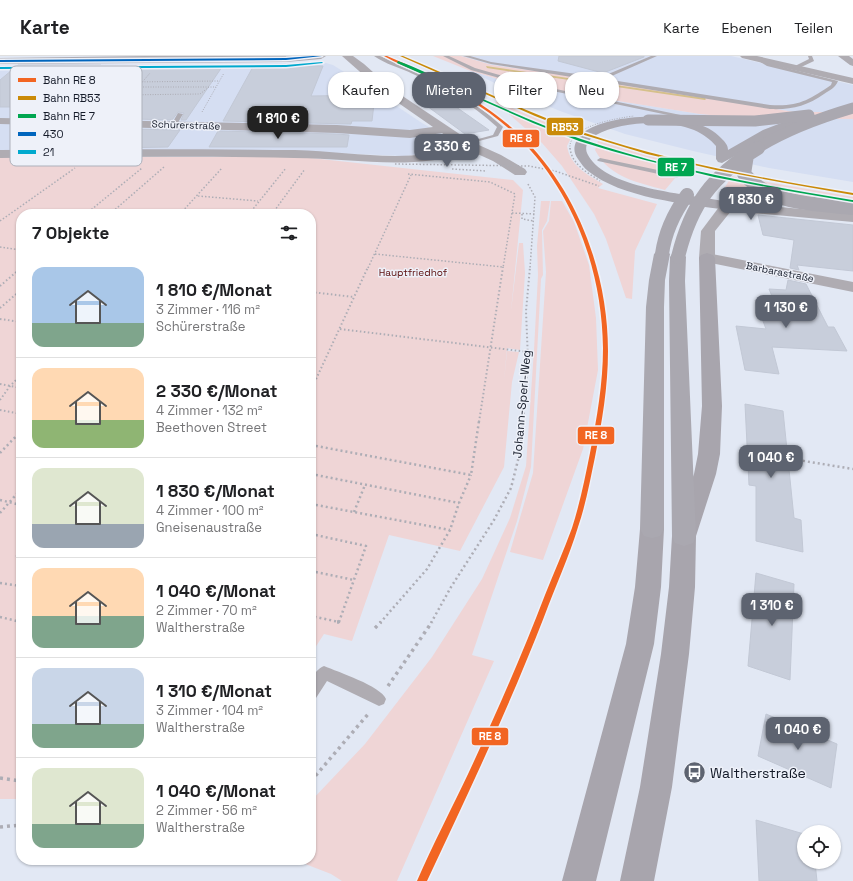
<!DOCTYPE html>
<html lang="de">
<head>
<meta charset="utf-8">
<style>
  :root { --surface:#fff; --page:#f2f2f2; --text:#202124; --muted:#757577; --line:#e0e0e0; --accent:#5d6370 }
  body { margin:0; font-family:"Space Grotesk",sans-serif; background:var(--page); color:var(--text); height:100vh; display:flex; flex-direction:column; font-size:15px; white-space:nowrap }
  * { box-sizing:border-box; margin:0 }
  p { font-size:13px; color:var(--muted) }
  .icon { flex:none; width:22px; height:22px; fill:none; stroke:currentColor; stroke-width:2; stroke-linecap:round; stroke-linejoin:round }
  .map { position:relative; flex:1; overflow:hidden }
  .sheet { position:absolute; left:16px; top:153px; width:300px; height:656px; display:flex; flex-direction:column; background:var(--surface); border-radius:16px; box-shadow:0 1px 3px #0004 }
  .sheet>* { flex:none }
  .banner { position:absolute; left:328px; top:16px; width:380px; height:36px; display:flex; gap:8px }
  .controls { position:absolute; left:797px; top:769px; display:grid; gap:8px }
  .controls a { display:grid; place-items:center; width:44px; height:44px; border-radius:50%; background:var(--surface); box-shadow:0 1px 3px #0004; font-size:20px }
  .price { position:absolute; translate:-50% -34px; padding:0 9px; border-radius:8px; background:var(--accent); color:#fff; font-size:13px; line-height:26px; filter:drop-shadow(0 1px 2px #0008) }
  .price::after { content:''; position:absolute; left:50%; top:24px; width:12px; height:9px; margin-left:-6px; background:inherit; clip-path:polygon(0 0,100% 0,50% 100%) }
  .price.on { background:#222; color:#fff }
  ul { padding:0; list-style:none }
  li { display:flex; align-items:center; gap:12px; height:100px; padding:0 16px }
  li+li { border-top:1px solid var(--line) }
  li span { display:grid; place-items:center; flex:none; width:112px; height:80px; border-radius:12px; color:#555 }
  li>.icon { margin-inline-start:auto }
  span .icon { width:48px; height:48px; fill:#fffc; stroke-width:1 }
  li b { font-size:17px }
  h2 { display:flex; justify-content:space-between; align-items:center; height:48px; padding:0 16px; font-size:17px }
  .tag { padding:0 14px; border-radius:16px; background:var(--surface); box-shadow:0 1px 3px #0004; font-size:14px; line-height:36px }
  .tag.on { background:var(--accent); color:#fff }
  header { display:flex; align-items:center; gap:24px; box-sizing:border-box; height:56px; padding:0 20px; background:var(--surface); border-bottom:1px solid var(--line) }
  header strong { font-size:19px }
  nav { display:flex; gap:22px; margin-inline-start:auto; font-size:14px }
  .map>svg:first-child { display:block }
</style>
</head>
<body>
<header>
<strong>Karte</strong>
<nav><a>Karte</a><a>Ebenen</a><a>Teilen</a></nav>
</header>
<div class="map">
<svg width="853" height="825" viewBox="0 0 853 825">
  <rect width="100%" height="100%" fill="#e2e8f4"/>
  <path fill="#d5def2" d="M461,0h270l122,29v27h-59l-199,-33 -103,-14z
    M326,7l7,2 38,24 51,34 32,18 -19,11 -31,4 -119,-5 -285,1v-87z
    M468,14l49,15 183,29 153,5v63l-84,-14 -76,-17 -68,-17 -65,-23 -53,-22z"/>
  <path fill="#efd5d6" d="M433,0h28l31,9 103,14 199,33h59v7l-112,-1 -41,-4 -183,-29 -49,-15z
    M495,46h3l75,32 -6,12c3,20 21,29 36,38l-5,4 59,16 -22,47 -3,48 -6,-1 -20,-59 -12,-25 -32,-48 -20,-23z
    M598,85l89,23 -22,26c-28,-8 -55,-12 -70,-40z
    M0,101h302l211,23 10,10 -12,121 8,-68h4l2,30 -5,77 -13,-2 -3,33 3,-30 12,1 -7,30 -8,85 -44,84 -71,-16 -37,106 -28,-7 -13,20v-440h-290v585h-21z
    M732,120l4,1 17,14 -28,-4z
    M761,125l92,16v4c-28,-3 -69,-3 -92,-20z
    M724,133l52,13 -56,-8z
    M541,145h9l-3,20 -5,9 1,45 -2,4 -10,188 -14,54 -45,134 22,6 -97,220h-55l-11,-7 -36,-14h16v-59l54,-57 67,-87 50,-78 28,-61 16,-52 8,-116 4,-75 -1,-29z
    M551,145h11l12,21 15,43 7,53 2,52 -15,79 -40,111 -33,-8 23,-79 13,-201 -3,-41 6,-10z"/>
  <g fill="none" stroke-linecap="round" stroke-linejoin="round">
    <path fill="#d5c08a" fill-rule="evenodd" d="M486,10l219,32 1,1 -1,1 -218,-32z"/>
  </g>
  <path fill="#c8cedb" stroke="#c2c8d5" d="M559,0h85v1l-41,16 -45,-12z
    M18,9h83l-3,3 124,-1 -36,53h-5l3,-7 -6,-1 -6,8 -36,-1 3,-5 -7,-2 -3,2h-11l14,-15h-64l-11,12h-23l4,-4h-38v-27z
    M254,9l69,1 -12,30 64,-1 -3,26h-20l-1,3 -128,-3z
    M412,39h27l50,35 -24,4z
    M128,73l52,1 -12,17 -54,1z
    M218,75l119,3 12,1 -2,12h-138z
    M758,159l95,10v46l-56,-6 2,5 -9,-2 4,-28 -31,-5z
    M788,224l18,4 22,43h6l13,24 -75,-4 7,27 -34,-4 -9,-44 30,3 -11,-29 19,1 -5,-12 17,1z
    M745,348l38,7 11,107 7,2 2,32 -47,-11v-55l-7,-1z
    M756,517l38,11 -4,96 -42,-14z
    M766,658l71,30 -6,44 -73,-32z
    M756,764l48,14v28h11l2,19h-58z"/>
  <g fill="none" stroke-linecap="round" stroke-linejoin="round">
    <path stroke="#adadb5" stroke-width="1" stroke-dasharray="1 1.5" stroke-linecap="butt" d="M139,17l-18,22 79,-1 9,-7
      M49,25l39,-1 -25,28
      M132,26l87,-1
      M87,30h12l11,-13
      M138,31h78
      M123,49l27,-32
      M202,56l22,-39"/>
    <path stroke="#adadb5" stroke-width="1.5" stroke-dasharray="1.5 2" stroke-linecap="butt" d="M452,113l35,2
      M408,118l82,8 25,12 -12,74
      M528,128l7,13 -5,71
      M198,140l60,5
      M512,157l23,1
      M86,158l56,-46
      M110,158l54,-47
      M180,158l42,-46
      M249,158l37,-46
      M272,158l33,-45
      M522,158v5l12,2
      M0,165l75,-53
      M0,191l21,3
      M375,198l128,13
      M368,212l43,-93"/>
    <path stroke="#adadb5" stroke-width="2" stroke-dasharray="1.5 2.5" stroke-linecap="butt" d="M0,230l21,-18
      M311,236l43,5
      M0,252l21,-18
      M0,263l21,3
      M340,273l188,23
      M0,328l21,4
      M311,334l57,-123
      M0,344l10,-14 11,-11
      M0,354l21,4
      M479,366l24,-155
      M523,366l5,-62 -2,-49 4,-44"/>
    <path stroke="#adadb5" stroke-width="2.5" stroke-dasharray="2 3" stroke-linecap="butt" d="M311,389l160,30 8,-54
      M0,397l21,-22
      M798,404l55,9
      M311,418l148,29
      M0,444l21,5
      M311,448l139,26
      M354,456l11,-27
      M0,457l21,-24
      M311,478l55,12 -27,76 -28,-6
      M21,496l-4,4 4,1
      M311,515l43,9
      M0,527l21,3
      M0,561l21,5
      M380,567l47,-54 23,-39 9,-27 12,-28
      M431,567l20,-36 43,-67 17,-32 9,-36 3,-31"/>
    <path stroke="#adadb5" stroke-width="3.5" stroke-dasharray="3 4" stroke-linecap="butt" d="M19,566h2
      M337,566h2
      M375,572l6,-6
      M388,630l44,-64
      M0,722l21,3
      M311,725l58,-68
      M0,771l21,-2"/>
    <path fill="#afacb2" fill-rule="evenodd" d="M374,0h6c44,18 87,38 122,70l1,1 -5,9 -34,9v-2l29,-8 4,-8c-25,-23 -53,-39 -84,-53 -12,-6 -28,-10 -39,-18z
      M443,0h6l26,12 52,15 168,35 -3,2 -168,-35 -53,-15z
      M463,0h7l21,6 107,15 2,-2h6l45,-19h6l-52,23 165,26c28,2 39,-5 61,-20l1,-3 -65,-16 -10,-6v-2h4l10,6 67,17c-3,7 -8,9 -14,13 -17,12 -33,16 -54,15l-279,-45z
      M808,0h4l2,5 -17,8h-4v-2l16,-8z
      M132,57l5,1 -10,11h-4v-2z
      M178,57l5,1 -7,12h-4l-1,-1z
      M600,102l77,16 3,2 -3,2 -79,-17 -1,-1z
      M324,610c14,6 57,20 62,33l-2,5 -5,2 -52,-25 -11,17 -5,2c0,-13 -1,-28 13,-34z"/>
    <path fill="#afacb2" fill-rule="evenodd" d="M342,0h11l11,8 28,25 78,52 31,14 24,14 2,3 -2,3h-10l-22,-14 -22,-10c-60,21 -115,7 -177,7 -98,-2 -196,-1 -294,0v-8c98,-1 196,-1 295,0 55,1 112,15 165,-4l-18,-13 -32,5 -73,-5 -337,-9v-6l337,7 73,5 23,-3 -49,-34z
      M707,197l146,29v10l-152,-31 -2,-3 2,-3z"/>
    <path fill="#afacb2" fill-rule="evenodd" d="M740,0h17l96,22v6l-111,-26z
      M838,0h11l4,3v7l-3,-1z
      M727,146l126,12v8l-122,-11 -16,20v27l-2,3 -6,2 -6,-2 -2,-3 2,-27 21,-28z"/>
    <path fill="#aeacb3" fill-rule="evenodd" d="M145,0h181l-5,3 -35,3 -286,2v-6z"/>
    <path fill="#a8a5ad" fill-rule="evenodd" d="M707,197l6,2 2,3 7,148 -2,48 -4,20 -20,62 -1,51 -6,67 -17,133 -18,94h-34l20,-94 21,-133 8,-67 3,-51 22,-62 4,-20 4,-48 -3,-148 2,-3z
      M652,464l8,2 4,7 -3,58 -7,57 -58,237h-34l64,-237 9,-57 5,-58 4,-7z"/>
    <path fill="#aaa8b0" fill-rule="evenodd" d="M807,57l4,1 2,2 -2,2 -40,18 -49,27 -4,-1 -2,-3v-13c-6,-7 -13,-12 -22,-16 -26,-11 -73,-9 -98,5 -7,4 -13,11 -8,20 19,36 108,39 144,48l2,3 -2,3 -5,1c-41,-6 -106,-12 -139,-39 -4,-3 -7,-8 -10,-12 -7,-9 -3,-19 5,-26 28,-22 114,-23 138,5 4,4 7,7 7,12l35,-20z
      M662,193l5,2 3,3 -5,26 -1,27v222l-4,7 -8,2 -8,-2 -4,-7 6,-222 3,-27 5,-26 3,-3z
      M678,196l6,2 2,3 -1,24 11,255 -3,7 -9,3 -9,-3 -3,-7 -3,-255 1,-24 2,-3z"/>
    <path stroke="#adadb5" stroke-width="1" stroke-dasharray="1 1.5" stroke-linecap="butt" d="M570,93c-3,-23 48,-31 64,-33"/>
    <path stroke="#adadb5" stroke-width="1.5" stroke-dasharray="1.5 2" stroke-linecap="butt" d="M570,92c2,17 17,24 30,33
      M395,108l134,2 26,5 44,15"/>
    <path stroke="#aaa8b0" stroke-width="11" d="M648,64l107,1 54,-6
      M756,93c30,-19 63,-31 97,-41"/>
    <path stroke="#aaa8b0" stroke-width="14" d="M747,99l-3,19c26,31 72,30 109,34
      M662,198c3,-22 12,-41 25,-59
      M678,201c13,-53 34,-81 80,-109"/>
    <defs>
      <path id="bus-1" d="M313,0h9l-36,4 -286,2v-2l286,-2z"/>
      <path id="bus-2" d="M322,6l1,1 -37,4 -286,2v-2l286,-2z"/>
    </defs>
    <use href="#bus-1" stroke="#eef1f9" stroke-width="3"/>
    <use href="#bus-2" stroke="#eef1f9" stroke-width="3"/>
    <use href="#bus-1" fill="#0065bd" fill-rule="evenodd"/>
    <use href="#bus-2" fill="#00a9ce" fill-rule="evenodd"/>
    <defs>
      <path id="rail-1" d="M384,0h3c47,20 94,43 132,78 58,55 89,138 89,217 0,36 -6,71 -13,106 -5,23 -9,47 -17,70 -9,30 -23,60 -34,90 -35,90 -76,177 -117,264h-10c16,-37 35,-73 52,-109 27,-58 53,-117 76,-177 9,-23 19,-45 27,-67 8,-25 13,-50 18,-75 7,-35 13,-70 13,-105 -1,-78 -29,-155 -84,-210 -27,-27 -62,-47 -96,-64 -13,-6 -27,-11 -39,-18z"/>
      <path id="rail-2" d="M400,0h3c60,25 118,54 179,76 87,30 180,46 271,61v2l-68,-12 -69,-13 -69,-16 -66,-20 -46,-18z"/>
      <path id="rail-3" d="M398,5c20,7 39,17 58,26 41,18 82,38 125,52 88,30 180,46 271,61h1v2l-70,-12 -69,-13 -69,-17 -33,-9 -33,-10 -46,-18 -136,-60z"/>
    </defs>
    <use href="#rail-1" stroke="#eef1f9" stroke-width="3"/>
    <use href="#rail-2" stroke="#eef1f9" stroke-width="3"/>
    <use href="#rail-3" stroke="#eef1f9" stroke-width="3"/>
    <use href="#rail-1" fill="#f26522" fill-rule="evenodd"/>
    <use href="#rail-2" fill="#ca8a08" fill-rule="evenodd"/>
    <use href="#rail-3" fill="#00a651" fill-rule="evenodd"/>
  </g>
  <defs>
    <symbol id="bus-disc" viewBox="-11 -11 22 22"><circle r="9.5" fill="#5d6370" stroke="#eef1f9"/><path d="M-5-6H5V4H4V6H2V4H-2V6H-4V4H-5ZM-3.5-4V0h7V-4ZM-3.5 1.2v1.5H-2V1.2ZM2 1.2v1.5H3.5V1.2Z" fill="#fff"/></symbol>
  </defs>
  <g fill-rule="evenodd">
    <use href="#bus-disc" x="682" y="704" width="25" height="25"/>
  </g>
  <g text-anchor="middle" dominant-baseline="central" stroke-width="3" stroke-linejoin="round" paint-order="stroke">
    <g font-size="10" fill="#151b29" stroke="#eef1f9">
      <text transform="translate(186 69) rotate(2)">Schürerstraße</text>
      <text transform="translate(780 216) rotate(11)">Barbarastraße</text>
    </g>
    <g font-size="10" fill="#5a0b0a" stroke="#eef1f9">
      <text x="413" y="216">Hauptfriedhof</text>
    </g>
    <g font-size="12" fill="#151b29" stroke="#eef1f9">
      <text transform="translate(522 348) rotate(-85)">Johann-Sperl-Weg</text>
    </g>
    <g font-size="14" fill="#151b29" stroke="#eef1f9" text-anchor="start">
      <text x="710" y="717">Waltherstraße</text>
    </g>
  </g>
  <rect x="10" y="10" width="132" height="100" rx="6" fill="#eef1f9" stroke="#adb1bb" stroke-width="1"/>
  <rect x="18" y="22" width="18" height="4" fill="#f26522"/>
  <rect x="18" y="40" width="18" height="4" fill="#ca8a08"/>
  <rect x="18" y="58" width="18" height="4" fill="#00a651"/>
  <rect x="18" y="76" width="18" height="4" fill="#0065bd"/>
  <rect x="18" y="94" width="18" height="4" fill="#00a9ce"/>
  <g font-size="11" fill="#151b29">
    <text x="43" y="28">Bahn RE 8</text>
    <text x="43" y="46">Bahn RB53</text>
    <text x="43" y="64">Bahn RE 7</text>
    <text x="43" y="82">430</text>
    <text x="43" y="100">21</text>
  </g>
  <g stroke="#eef1f9" stroke-width="1.5">
    <rect x="546" y="61" width="38" height="19" rx="4" fill="#ca8a08"/>
    <rect x="502" y="73" width="38" height="19" rx="4" fill="#f26522"/>
    <rect x="657" y="101" width="38" height="20" rx="4" fill="#00a651"/>
    <rect x="577" y="370" width="38" height="19" rx="4" fill="#f26522"/>
    <rect x="471" y="671" width="38" height="19" rx="4" fill="#f26522"/>
  </g>
  <g font-size="11" text-anchor="middle" font-weight="bold" fill="#fff">
    <text x="565" y="75">RB53</text>
    <text x="521" y="86">RE 8</text>
    <text x="676" y="115">RE 7</text>
    <text x="596" y="383">RE 8</text>
    <text x="490" y="684">RE 8</text>
  </g>
</svg>
<div class="controls">
<a><svg class="icon" aria-label="locate" viewBox="0 0 24 24"><circle cx="12" cy="12" r="6"/><path d="M12 2v4M12 18v4M2 12h4M18 12h4"/></svg></a>
</div>
<b class="price on" style="left:278px;top:84px">1 810 €</b>
<b class="price" style="left:447px;top:112px">2 330 €</b>
<b class="price" style="left:751px;top:165px">1 830 €</b>
<b class="price" style="left:786px;top:273px">1 130 €</b>
<b class="price" style="left:771px;top:423px">1 040 €</b>
<b class="price" style="left:772px;top:571px">1 310 €</b>
<b class="price" style="left:798px;top:695px">1 040 €</b>
<div class="banner">
<a class="tag">Kaufen</a>
<a class="tag on">Mieten</a>
<a class="tag">Filter</a>
<a class="tag">Neu</a>
</div>
<section class="sheet">
<h2>7 Objekte<svg class="icon" aria-label="filters" viewBox="0 0 24 24"><path d="M4 7h16M4 17h16"/><circle cx="9" cy="7" r="2"/><circle cx="15" cy="17" r="2"/></svg></h2>
<ul>
<li><span style="background:linear-gradient(#a9c7e8 70%,#7fa58c 0)"><svg class="icon" aria-label="home" viewBox="0 0 24 24"><path d="M3 11l9-7 9 7M6 9v11h12V9"/></svg></span><div><b>1 810 €/Monat</b><p>3 Zimmer · 116 m²</p><p>Schürerstraße</p></div></li>
<li><span style="background:linear-gradient(#ffd9b3 65%,#8fb573 0)"><svg class="icon" aria-label="home" viewBox="0 0 24 24"><path d="M3 11l9-7 9 7M6 9v11h12V9"/></svg></span><div><b>2 330 €/Monat</b><p>4 Zimmer · 132 m²</p><p>Beethoven Street</p></div></li>
<li><span style="background:linear-gradient(#dfe7d0 70%,#9aa5b1 0)"><svg class="icon" aria-label="home" viewBox="0 0 24 24"><path d="M3 11l9-7 9 7M6 9v11h12V9"/></svg></span><div><b>1 830 €/Monat</b><p>4 Zimmer · 100 m²</p><p>Gneisenaustraße</p></div></li>
<li><span style="background:linear-gradient(#ffd9b3 60%,#7fa58c 0)"><svg class="icon" aria-label="home" viewBox="0 0 24 24"><path d="M3 11l9-7 9 7M6 9v11h12V9"/></svg></span><div><b>1 040 €/Monat</b><p>2 Zimmer · 70 m²</p><p>Waltherstraße</p></div></li>
<li><span style="background:linear-gradient(#c9d6e8 70%,#7fa58c 0)"><svg class="icon" aria-label="home" viewBox="0 0 24 24"><path d="M3 11l9-7 9 7M6 9v11h12V9"/></svg></span><div><b>1 310 €/Monat</b><p>3 Zimmer · 104 m²</p><p>Waltherstraße</p></div></li>
<li><span style="background:linear-gradient(#dfe7d0 70%,#7fa58c 0)"><svg class="icon" aria-label="home" viewBox="0 0 24 24"><path d="M3 11l9-7 9 7M6 9v11h12V9"/></svg></span><div><b>1 040 €/Monat</b><p>2 Zimmer · 56 m²</p><p>Waltherstraße</p></div></li>
</ul>
</section>
</div>
</body>
</html>
